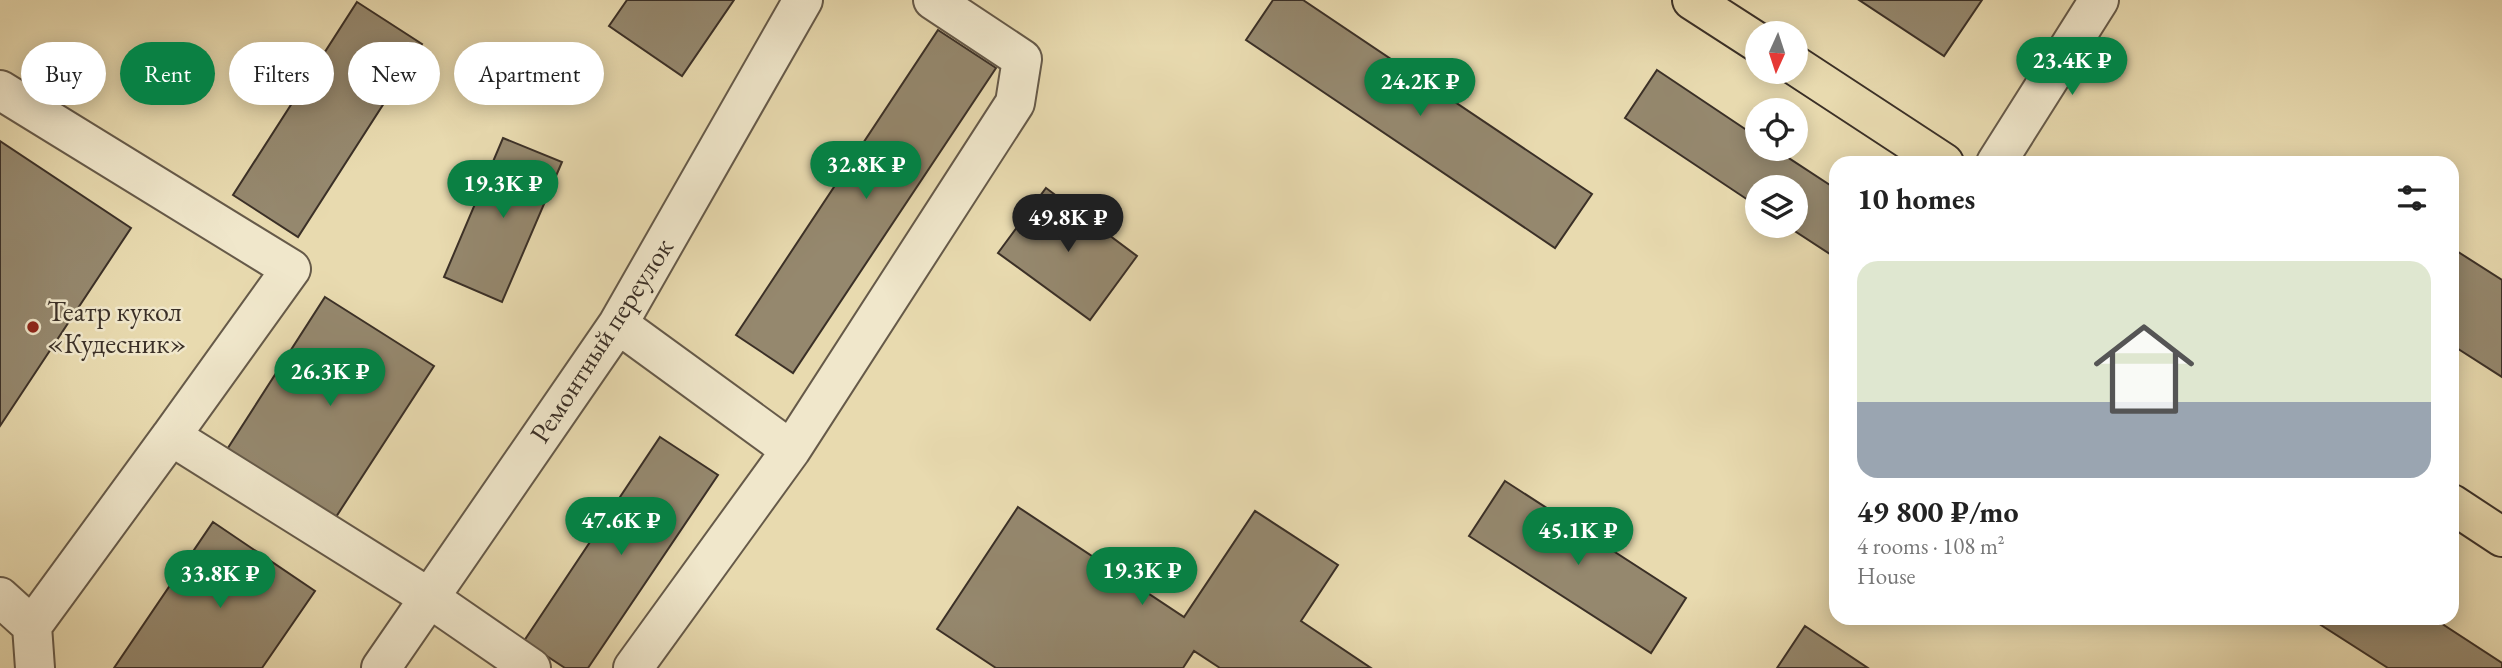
<!DOCTYPE html>
<html lang="en">
<head>
<meta charset="utf-8">
<style>
  :root { --surface:#fff; --page:#f2f2f2; --text:#222; --muted:#767676; --line:#e0e0e0; --accent:#0b8043 }
  body { margin:0; font-family:"EB Garamond",serif; background:var(--page); color:var(--text); height:100vh; display:flex; flex-direction:column; font-size:26px; white-space:nowrap }
  * { box-sizing:border-box; margin:0 }
  p { font-size:23px; color:var(--muted) }
  .icon { flex:none; width:38px; height:38px; fill:none; stroke:currentColor; stroke-width:2; stroke-linecap:round; stroke-linejoin:round }
  .map { position:relative; flex:1; overflow:hidden }
  .side { position:absolute; left:1829px; top:156px; width:630px; height:469px; display:flex; flex-direction:column; background:var(--surface); border-radius:21px; box-shadow:0 4px 18px #0003 }
  .side>* { flex:none }
  .banner { position:absolute; left:21px; top:42px; width:665px; height:63px; display:flex; gap:14px }
  .needle { width:46px; rotate:183deg }
  .controls { position:absolute; left:1745px; top:21px; display:grid; gap:14px }
  .controls a { display:grid; place-items:center; width:63px; height:63px; border-radius:50%; background:var(--surface); box-shadow:0 4px 18px #0003; font-size:35px }
  .price { position:absolute; translate:-50% -60px; padding:0 16px; border-radius:24px; background:var(--accent); color:#fff; font-size:23px; line-height:46px; filter:drop-shadow(0 2px 4px #0008) }
  .price::after { content:''; position:absolute; left:50%; top:42px; width:21px; height:16px; margin-left:-10px; background:inherit; clip-path:polygon(0 0,100% 0,50% 100%) }
  .price.active { background:#222; color:#fff }
  ul { padding:0; list-style:none }
  li { display:grid; align-content:center; gap:14px; height:371px; padding:0 28px }
  li+li { border-top:2px solid var(--line) }
  li span { display:grid; place-items:center; height:217px; border-radius:21px; color:#555 }
  li>.icon { margin-inline-start:auto }
  span .icon { width:126px; height:126px; fill:#fffc; stroke-width:1 }
  li b { font-size:30px }
  h2 { display:flex; justify-content:space-between; align-items:center; height:84px; padding:0 28px; font-size:30px }
  .chip { padding:0 24px; border-radius:32px; background:var(--surface); box-shadow:0 4px 18px #0003; font-size:24px; line-height:63px }
  .chip.active { background:var(--accent); color:#fff }
  .map>svg:first-child { display:block }
</style>
</head>
<body>
<div class="map">
<svg width="2502" height="668" viewBox="0 0 2502 668">
  <rect width="100%" height="100%" fill="#e8daaf"/>
  <filter id="stains"><feTurbulence type="fractalNoise" baseFrequency=".00286" numOctaves="4"/><feColorMatrix values="0 0 0 0 .2 0 0 0 0 .09 0 0 0 0 .02 0 0 0 .5 -.17"/></filter>
  <radialGradient id="worn" r=".72"><stop offset=".6" stop-color="#630" stop-opacity="0"/><stop offset="1" stop-color="#630" stop-opacity=".3"/></radialGradient>
  <path fill="#95886e" stroke="#3b3027" stroke-width="2" d="M627,0h107l-52,76 -73,-50z
    M1273,0h30l289,194 -37,54 -309,-208z
    M1859,0h123l-38,56z
    M357,2l65,42 -124,193 -65,-42z
    M938,30l58,38 -203,305 -57,-38z
    M1657,70l100,67v12h18l61,40v69l-49,-32h9v-39h-39v19l-132,-88z
    M503,138l59,24 -60,140 -58,-25z
    M0,141l131,87 -131,198z
    M1046,188l91,68 -47,64 -92,-67z
    M2452,248l50,32v97l-50,-32z
    M325,297l109,69 -100,154 -108,-69z
    M660,437l58,38 -130,193h-23l-41,-27z
    M1505,481l181,117 -35,55 -182,-117z
    M1018,507l166,110 71,-106 83,54 -37,56 70,47h-151l-26,-17 -11,17h-187l-59,-39z
    M213,522l102,69 -53,77h-148z
    M2310,618h123l69,45v5h-114z
    M1805,626l63,42h-91z"/>
  <g fill="none" stroke-linecap="round" stroke-linejoin="round">
    <defs>
      <path id="minor" d="M0,90l291,179 -120,167 257,161 103,71
        M1996,163l103,-163
        M618,324l173,126 -158,218
        M791,450l224,-347 7,-44 -89,-59
        M0,597l32,29 139,-190
        M32,626l3,42
        M381,668l237,-344 185,-324"/>
      <path id="major" d="M1692,0l65,42
        M1796,66l148,97
        M2452,504l50,33"/>
    </defs>
    <use href="#minor" stroke="#665a49" stroke-width="42"/>
    <use href="#major" stroke="#3b3027" stroke-width="42"/>
    <use href="#minor" stroke="#f0e7cb" stroke-width="38"/>
    <use href="#major" stroke="#e8daaf" stroke-width="38"/>
  </g>
  <circle fill="#8f2418" stroke="#f0e7cb" stroke-width="2.5" cx="33" cy="327" r="7"/>
  <g text-anchor="middle" dominant-baseline="central" stroke-width="5" stroke-linejoin="round" paint-order="stroke">
    <g font-size="28" fill="#3b3027" stroke="#f0e7cb" text-anchor="start">
      <text x="47" y="311">Театр кукол<tspan x="47" dy="32">«Кудесник»</tspan></text>
    </g>
    <g font-size="28" fill="#3b3027" stroke="#f0e7cb">
      <text transform="translate(601 340) rotate(-57)">Ремонтный переулок</text>
    </g>
  </g>
  <rect width="100%" height="100%" filter="url(#stains)"/>
  <rect width="100%" height="100%" fill="url(#worn)"/>
</svg>
<div class="controls">
<a><svg class="needle" viewBox="-14 -14 28 28"><path d="M0-13l5 13h-10z" fill="#e53935"/><path d="M0 13l5-13h-10z" fill="#767676"/></svg></a>
<a><svg class="icon" aria-label="locate" viewBox="0 0 24 24"><circle cx="12" cy="12" r="6"/><path d="M12 2v4M12 18v4M2 12h4M18 12h4"/></svg></a>
<a><svg class="icon" aria-label="layers" viewBox="0 0 24 24"><path d="M12 4l9 5-9 5-9-5zM3 14l9 5 9-5"/></svg></a>
</div>
<b class="price" style="left:2072px;top:97px">23.4K ₽</b>
<b class="price" style="left:1420px;top:118px">24.2K ₽</b>
<b class="price" style="left:866px;top:201px">32.8K ₽</b>
<b class="price" style="left:503px;top:220px">19.3K ₽</b>
<b class="price active" style="left:1068px;top:254px">49.8K ₽</b>
<b class="price" style="left:330px;top:408px">26.3K ₽</b>
<b class="price" style="left:621px;top:557px">47.6K ₽</b>
<b class="price" style="left:1578px;top:567px">45.1K ₽</b>
<b class="price" style="left:1142px;top:607px">19.3K ₽</b>
<b class="price" style="left:220px;top:610px">33.8K ₽</b>
<div class="banner">
<a class="chip">Buy</a>
<a class="chip active">Rent</a>
<a class="chip">Filters</a>
<a class="chip">New</a>
<a class="chip">Apartment</a>
</div>
<section class="side">
<h2>10 homes<svg class="icon" aria-label="filters" viewBox="0 0 24 24"><path d="M4 7h16M4 17h16"/><circle cx="9" cy="7" r="2"/><circle cx="15" cy="17" r="2"/></svg></h2>
<ul>
<li><span style="background:linear-gradient(#dfe7d0 65%,#9aa5b1 0)"><svg class="icon" aria-label="home" viewBox="0 0 24 24"><path d="M3 11l9-7 9 7M6 9v11h12V9"/></svg></span><div><b>49 800 ₽/mo</b><p>4 rooms · 108 m²</p><p>House</p></div></li>
</ul>
</section>
</div>
</body>
</html>
